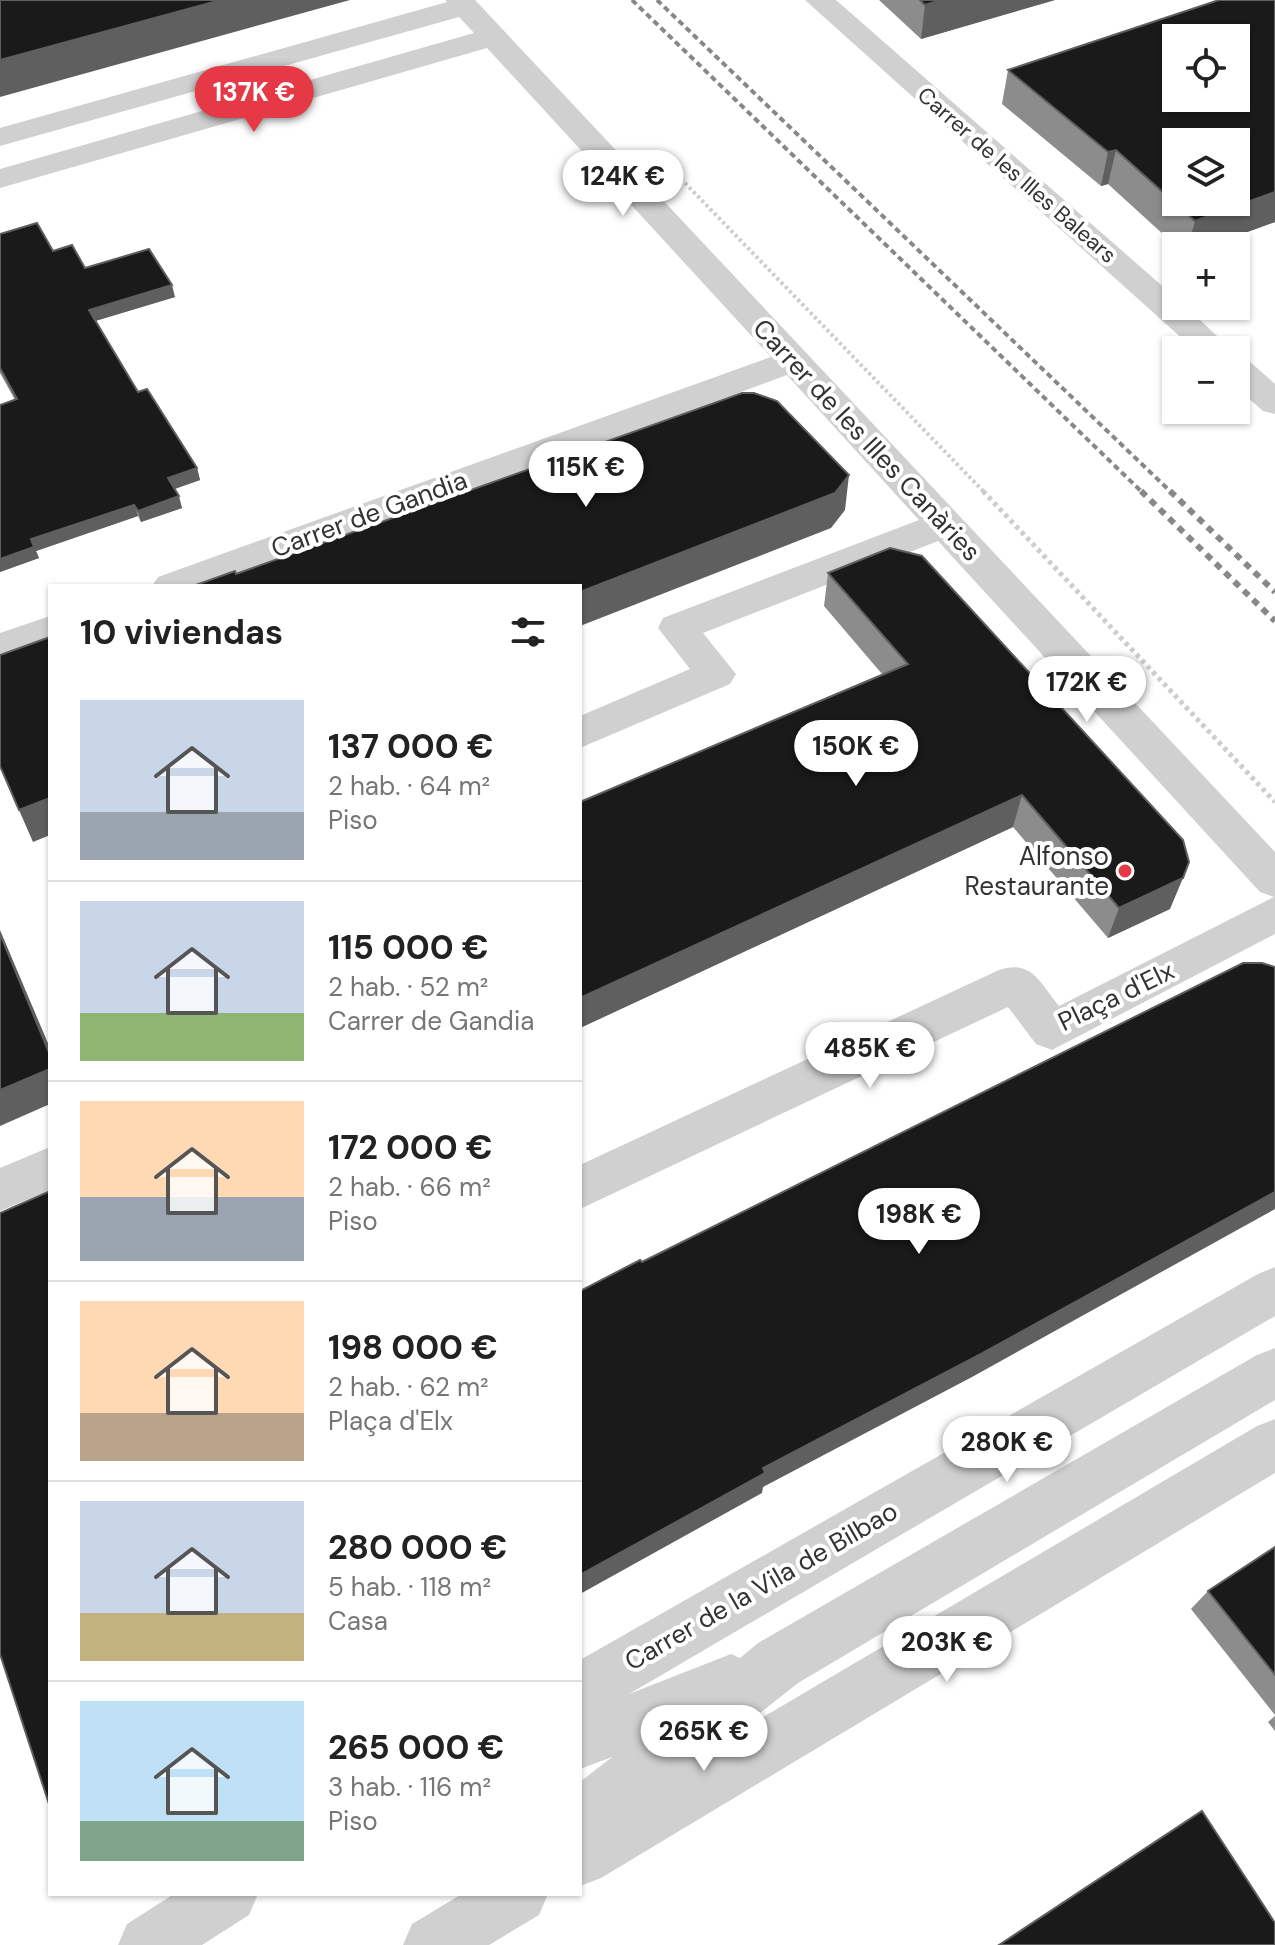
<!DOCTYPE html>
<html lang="es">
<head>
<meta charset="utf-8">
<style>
  :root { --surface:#fff; --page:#f2f2f2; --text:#222; --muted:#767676; --line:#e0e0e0; --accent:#e63946 }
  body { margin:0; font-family:"DM Sans",sans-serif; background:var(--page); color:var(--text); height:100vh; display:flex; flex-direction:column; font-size:30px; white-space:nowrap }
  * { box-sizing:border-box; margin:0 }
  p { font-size:26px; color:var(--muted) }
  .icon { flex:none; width:44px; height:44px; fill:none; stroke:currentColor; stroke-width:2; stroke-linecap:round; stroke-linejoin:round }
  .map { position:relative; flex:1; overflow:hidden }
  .side { position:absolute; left:48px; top:584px; width:534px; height:1312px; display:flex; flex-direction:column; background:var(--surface); border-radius:0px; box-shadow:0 2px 6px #0004 }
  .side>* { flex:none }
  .buttons { position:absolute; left:1162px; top:24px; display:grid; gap:16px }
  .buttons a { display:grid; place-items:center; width:88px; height:88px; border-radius:0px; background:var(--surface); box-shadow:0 2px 6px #0004; font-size:40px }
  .price { position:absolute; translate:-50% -68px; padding:0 18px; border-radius:28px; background:#fff; color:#222; font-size:26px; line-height:52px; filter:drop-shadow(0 2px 4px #0008) }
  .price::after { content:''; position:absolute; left:50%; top:48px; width:24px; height:18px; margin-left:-12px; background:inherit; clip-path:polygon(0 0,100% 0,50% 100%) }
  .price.current { background:var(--accent); color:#fff }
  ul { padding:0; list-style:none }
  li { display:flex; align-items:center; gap:24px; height:200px; padding:0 32px }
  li+li { border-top:2px solid var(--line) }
  li span { display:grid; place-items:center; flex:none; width:224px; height:160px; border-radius:0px; color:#555 }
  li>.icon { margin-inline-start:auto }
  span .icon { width:96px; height:96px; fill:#fffc; stroke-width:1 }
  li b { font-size:34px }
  h2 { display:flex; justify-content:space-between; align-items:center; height:96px; padding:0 32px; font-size:34px }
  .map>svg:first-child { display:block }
</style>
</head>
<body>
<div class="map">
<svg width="1275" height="1945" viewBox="0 0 1275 1945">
  <rect width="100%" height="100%" fill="#fff"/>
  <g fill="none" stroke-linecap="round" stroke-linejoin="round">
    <path stroke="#cdcdcd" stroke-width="4" stroke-dasharray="3 3" stroke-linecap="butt" d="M685,183l300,310"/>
    <path stroke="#cdcdcd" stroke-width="5" stroke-dasharray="4 4" stroke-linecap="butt" d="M983,491l292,311"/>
    <path fill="#d0d0d0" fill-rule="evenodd" d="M445,0h30l800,852v82l-223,116 -16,-6 -28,-37 -428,202v-44l419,-195c33,-11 41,13 60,36l215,-109 -14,-5 -322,-351 -235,92 33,41 -6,10 -150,64v-32l110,-47 -32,-41 5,-10 256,-98 -132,-145 -577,211h-58l6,-9 613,-220 -284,-309 -487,140v-19l474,-136 -15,-16 -459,129v-18l447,-126z
      M805,0h31l340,298v8h9l47,44h-37z
      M1236,357l12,3 27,24v30l-12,-3 -27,-24z
      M50,616v29l-50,17v-29z
      M50,1147v43l-50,21v-43z
      M1275,1267v49l-646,378 102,-40 9,4 18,-15 499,-288 18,-7v52l-477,283 -67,53 526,-310 18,-7v54l-674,405 -21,8v-104l32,-25 -32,12v-109l678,-386z
      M174,1894h84l-9,21 -47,30h-84l9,-21z
      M462,1894h86l-9,21 -50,30h-86l9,-21z"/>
    <path stroke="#888" stroke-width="4" stroke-dasharray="6 4" stroke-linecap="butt" d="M632,0l511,493
      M657,0l515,493"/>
    <path stroke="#888" stroke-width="6" stroke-dasharray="7 6" stroke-linecap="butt" d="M1141,491l134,130
      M1170,491l105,101"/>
  </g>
  <path fill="#8c8c8c" d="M879,0h176l-134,39z
    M1275,0v222l-66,24h-33l-68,-62 -7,2 -99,-82 6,-34z
    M0,234l53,17 32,17 90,29 -80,24 43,71 59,76 3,12 -25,9 7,19 -41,14 -3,-6 -102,35 3,7 -39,14v-167l15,-5 -15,-27z
    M828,573l342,336 -62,29 -95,-111 -433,201v-226l302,-128 -58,-68z
    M1275,1547v168l-84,-106 17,-18z
    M1275,1716v15l-7,-9z"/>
  <path fill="#5f5f5f" d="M221,0h129l-350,97v-37z
    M941,0h114l-134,39 4,-34z
    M1116,150l-8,34 -7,2 7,-34z
    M1275,192v30l-66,24h-21l7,-25z
    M172,285l3,12 -83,25 -3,-12z
    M197,468l3,12 -29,10 -3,-12z
    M849,475l-4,35 -14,18 -251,98v-34z
    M179,496l3,12 -41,14 -3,-11z
    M134,505l4,11 -102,35 3,7 -39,14v-13l31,-20z
    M1022,795l-9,32 -433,201v-30z
    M50,798v37l-17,7 -14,-32z
    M1183,878l-13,31 -62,29 11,-30z
    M0,930l50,118v7l-50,-121z
    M50,1069v35l-50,22v-36z
    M1275,1192v17l-303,168 -209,110 -1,6 -182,101v-19l183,-107z"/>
  <path fill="#1a1a1a" stroke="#5f5f5f" stroke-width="2" fill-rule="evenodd" d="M0,0h221l-221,60z
    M920,0h21l-16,5z
    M1219,0h56v192l-80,29 -79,-71 -8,2 -100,-82zM1176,38h60v60h-60zM1176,142h60v60h-60z
    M37,223l16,28 19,-6 13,23 64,-19 23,36 -83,25 49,82 9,-3 50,79 -29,10 11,18 -41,15 -4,-6 -103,34 3,8 -34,12v-154l17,-6 -17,-31v-134z
    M742,393h12l23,8 72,74 -14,18 -255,99v-6h-387l42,-15 1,3z
    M890,548l32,8 261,284 6,22 -6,16 -64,30 -97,-113 -442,203v-196l328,-138 -80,-91z
    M50,637v161l-31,12 -19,-44v-111z
    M0,934l50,121v14l-50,21z
    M1243,963h19l13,4v225l-294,162 -218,114 2,5 -185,102v-284l60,-31 2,2z
    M50,1191v616l-50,-153v-441z
    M1275,1547v128l-67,-84z
    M1202,1811l73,112v22h-276z"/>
  <circle fill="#e63946" stroke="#fff" stroke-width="3" cx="1125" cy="871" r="8"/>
  <g text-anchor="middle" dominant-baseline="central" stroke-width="8" stroke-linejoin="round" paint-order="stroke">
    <g font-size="22" fill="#333" stroke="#fff">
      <text transform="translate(1017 175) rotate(41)">Carrer de les Illes Balears</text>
    </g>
    <g font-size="26" fill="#333" stroke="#fff">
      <text transform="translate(867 440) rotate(47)">Carrer de les Illes Canàries</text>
      <text transform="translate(369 514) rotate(-20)">Carrer de Gandia</text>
      <text transform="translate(1116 996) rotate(-26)">Plaça d'Elx</text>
      <text transform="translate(761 1586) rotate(-30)">Carrer de la Vila de Bilbao</text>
    </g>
    <g font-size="26" fill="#333" stroke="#fff" text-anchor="end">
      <text x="1109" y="856">Alfonso<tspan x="1109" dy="30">Restaurante</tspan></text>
    </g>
  </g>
</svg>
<div class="buttons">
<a><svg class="icon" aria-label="locate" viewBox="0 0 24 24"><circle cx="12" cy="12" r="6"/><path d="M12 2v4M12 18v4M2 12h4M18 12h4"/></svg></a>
<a><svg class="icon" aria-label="layers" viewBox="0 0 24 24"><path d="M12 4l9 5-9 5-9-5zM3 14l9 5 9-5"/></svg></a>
<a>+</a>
<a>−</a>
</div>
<b class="price current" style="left:254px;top:134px">137K €</b>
<b class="price" style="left:623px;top:218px">124K €</b>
<b class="price" style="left:586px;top:509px">115K €</b>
<b class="price" style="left:1087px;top:724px">172K €</b>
<b class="price" style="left:856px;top:788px">150K €</b>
<b class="price" style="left:870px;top:1090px">485K €</b>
<b class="price" style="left:919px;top:1256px">198K €</b>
<b class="price" style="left:1007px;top:1484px">280K €</b>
<b class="price" style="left:947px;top:1684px">203K €</b>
<b class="price" style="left:704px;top:1773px">265K €</b>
<section class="side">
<h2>10 viviendas<svg class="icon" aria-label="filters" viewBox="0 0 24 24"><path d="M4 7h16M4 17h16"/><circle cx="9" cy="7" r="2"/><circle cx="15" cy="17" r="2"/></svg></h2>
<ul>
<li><span style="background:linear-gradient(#c9d6e8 70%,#9aa5b1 0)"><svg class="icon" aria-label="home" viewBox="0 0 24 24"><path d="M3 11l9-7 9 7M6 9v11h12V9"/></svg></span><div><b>137 000 €</b><p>2 hab. · 64 m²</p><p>Piso</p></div></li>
<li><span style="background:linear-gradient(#c9d6e8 70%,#8fb573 0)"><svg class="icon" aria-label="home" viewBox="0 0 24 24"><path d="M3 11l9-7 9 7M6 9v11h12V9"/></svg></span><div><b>115 000 €</b><p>2 hab. · 52 m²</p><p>Carrer de Gandia</p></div></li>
<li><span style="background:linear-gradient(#ffd9b3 60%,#9aa5b1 0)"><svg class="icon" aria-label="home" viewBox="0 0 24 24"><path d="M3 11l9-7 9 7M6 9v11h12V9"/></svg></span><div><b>172 000 €</b><p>2 hab. · 66 m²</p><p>Piso</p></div></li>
<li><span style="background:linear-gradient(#ffd9b3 70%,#b9a48a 0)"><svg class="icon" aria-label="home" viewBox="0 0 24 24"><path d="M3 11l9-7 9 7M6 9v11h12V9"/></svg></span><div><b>198 000 €</b><p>2 hab. · 62 m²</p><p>Plaça d'Elx</p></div></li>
<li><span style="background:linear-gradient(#c9d6e8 70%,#c2b280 0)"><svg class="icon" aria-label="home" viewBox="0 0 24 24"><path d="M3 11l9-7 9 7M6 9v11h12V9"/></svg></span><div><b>280 000 €</b><p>5 hab. · 118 m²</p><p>Casa</p></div></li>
<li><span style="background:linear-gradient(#bfe0f5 75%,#7fa58c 0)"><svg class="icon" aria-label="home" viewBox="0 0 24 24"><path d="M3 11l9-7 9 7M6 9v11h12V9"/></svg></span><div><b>265 000 €</b><p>3 hab. · 116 m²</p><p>Piso</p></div></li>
</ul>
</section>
</div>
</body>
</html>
